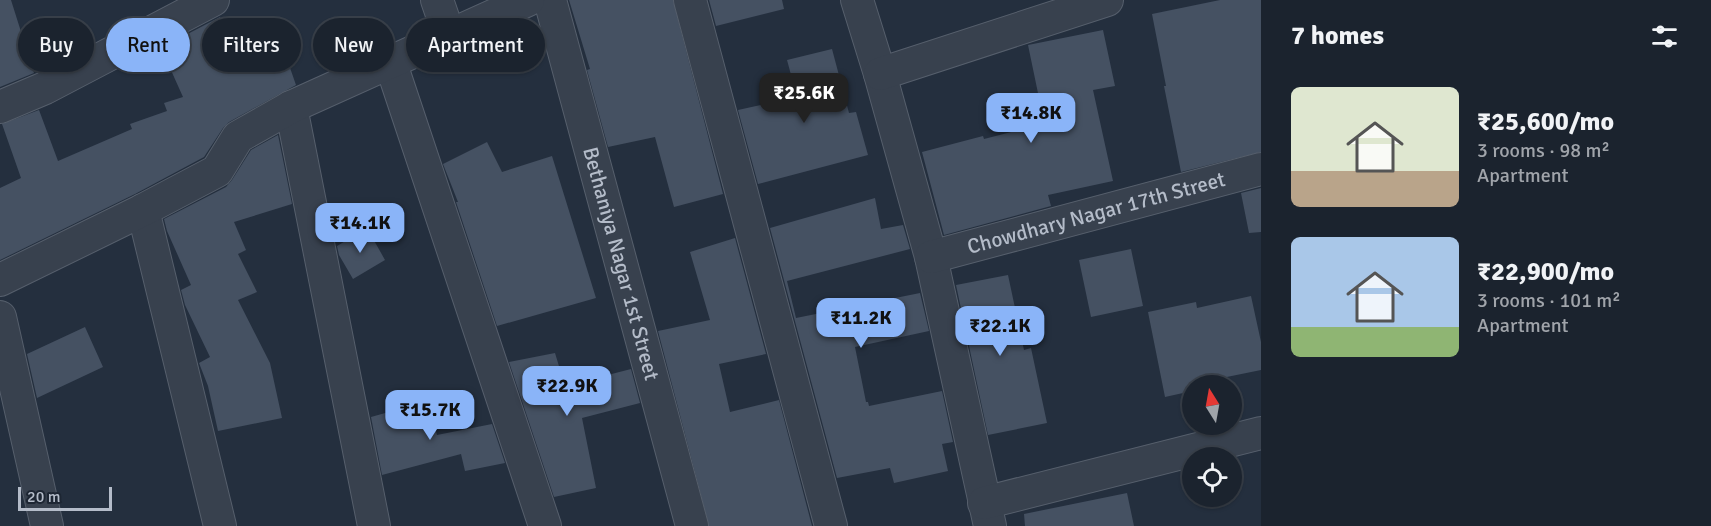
<!DOCTYPE html>
<html lang="en">
<head>
<meta charset="utf-8">
<style>
  :root { --surface:#1b232e; --page:#282f3a; --text:#f1f3f6; --muted:#a0a4aa; --line:#39404a; --accent:#8ab4f8 }
  body { margin:0; font-family:Signika,sans-serif; background:var(--page); color:var(--text); height:100vh; display:flex; flex-direction:column; font-size:22px; white-space:nowrap }
  * { box-sizing:border-box; margin:0 }
  p { font-size:20px; color:var(--muted) }
  .icon { flex:none; width:33px; height:33px; fill:none; stroke:currentColor; stroke-width:2; stroke-linecap:round; stroke-linejoin:round }
  .map { position:relative; flex:1; overflow:hidden }
  .sheet { display:flex; flex-direction:column; background:var(--surface); width:450px }
  .sheet>* { flex:none }
  .banner { position:absolute; left:18px; top:18px; width:570px; height:54px; display:flex; gap:12px }
  .needle { width:39px; rotate:349deg }
  .fabs { position:absolute; left:1182px; top:375px; display:grid; gap:12px }
  .fabs a { display:grid; place-items:center; width:60px; height:60px; border-radius:50%; background:var(--surface); box-shadow:0 2px 4px #0004,0 0 0 2px var(--line); font-size:30px }
  .scale { position:absolute; left:18px; bottom:15px; width:94px; box-sizing:border-box; padding-left:6px; border:3px solid #b4bcc9; border-top:0; font-size:16px; line-height:21px; white-space:nowrap; color:#b4bcc9; -webkit-text-stroke:4px #1d2633; paint-order:stroke }
  .price { position:absolute; translate:-50% -51px; padding:0 14px; border-radius:12px; background:var(--accent); color:#111; font-size:20px; line-height:39px; filter:drop-shadow(0 2px 3px #0008) }
  .price::after { content:''; position:absolute; left:50%; top:36px; width:18px; height:14px; margin-left:-9px; background:inherit; clip-path:polygon(0 0,100% 0,50% 100%) }
  .price.active { background:#222; color:#fff }
  ul { padding:0; list-style:none }
  li { display:flex; align-items:center; gap:18px; height:150px; padding:0 30px }
  li span { display:grid; place-items:center; flex:none; width:168px; height:120px; border-radius:9px; color:#555 }
  li>.icon { margin-inline-start:auto }
  span .icon { width:72px; height:72px; fill:#fffc; stroke-width:1 }
  li b { font-size:26px }
  h2 { display:flex; justify-content:space-between; align-items:center; height:72px; padding:0 30px; font-size:26px }
  .tag { padding:0 21px; border-radius:27px; background:var(--surface); box-shadow:0 2px 4px #0004,0 0 0 2px var(--line); font-size:21px; line-height:54px }
  .tag.active { background:var(--accent); color:#111 }
  main { display:flex; flex:1; min-height:0 }
  .map>svg:first-child { display:block }
</style>
</head>
<body>
<main>
<div class="map">
<svg width="1261" height="526" viewBox="0 0 1261 526">
  <rect width="100%" height="100%" fill="#242f3e"/>
  <path fill="#455162" d="M0,0h11l23,73 -34,14z
    M569,0h104l50,194 -49,13 -19,-70 -47,10 -21,-77 3,-1z
    M709,0h73l2,9 -68,17z
    M1220,0h41v152l-80,20 -17,-86h2l-14,-72z
    M220,17l8,18 45,-16 23,66 -67,37 -6,6 -19,29 -69,37 -135,66v-72l21,-10 -19,-54 37,-14 19,51 74,-32 -2,-5 37,-13 -3,-8 19,-6 -22,-49z
    M1103,30l12,56 -22,4 20,91 -65,14 3,11 -107,29 -22,-83 61,-16 1,3 54,-14 -1,-2 7,-1 -16,-77z
    M832,49l17,64 7,-1 12,43 -110,29 -20,-74 59,-13 -10,-37z
    M278,135l14,69 -58,18 12,28 -8,4 19,38 -19,8 32,63 12,55 -64,13 -10,-45 -9,-23 11,-6 -25,-52 -4,-15 10,-5 -24,-54 -3,-12 62,-32 6,-7 19,-30z
    M487,142l15,30 50,-16 44,142 -99,28 -41,-124h2l-15,-38z
    M1261,188v44l-12,1 -8,-40z
    M875,198l6,31 22,-4 7,24 -123,32 9,37 124,-25 9,38 -74,16 11,55h2l1,4 73,-15 11,51 -11,2 6,27 -54,12 -4,-15 -53,10 -67,-250z
    M367,228l18,32 -32,19 -14,-24 -2,-9z
    M735,238l31,116 -47,10 11,48 49,-12 33,126h-103l-51,-195 52,-11 -20,-68z
    M1131,249l12,57 -52,11 -12,-57z
    M1008,275l16,75 7,-2 16,75 -59,12 -32,-150z
    M1251,296l10,46v28l-49,10 1,6h-21v5l-27,6 -17,-85 48,-10 1,6z
    M85,327l18,40 -66,31 -10,-44z
    M555,353l10,33 66,-17 9,34 -58,15 14,70 -42,9 -45,-135z
    M428,401l9,34 55,-11 13,39 -40,8 -4,-17 -79,21 -11,-58z
    M1127,493l7,33h-109l-1,-12z"/>
  <g fill="none" stroke-linecap="round" stroke-linejoin="round">
    <defs>
      <g id="street">
        <path d="M437,0l12,35"/>
        <path id="s1" d="M550,0l142,526"/>
        <path d="M690,0l141,526"/>
        <path d="M857,0l23,74 51,183 59,269"/>
        <path d="M390,61l155,465"/>
        <path d="M880,74l227,-74"/>
        <path d="M0,107l45,-19 168,-88"/>
        <path d="M291,107l83,419"/>
        <path d="M143,210l77,316"/>
        <path id="s2" d="M931,257l330,-88"/>
        <path d="M0,280l143,-70 74,-39 21,-34 53,-30 237,-107"/>
        <path d="M0,317l47,209"/>
        <path d="M984,503l277,-70"/>
      </g>
    </defs>
    <use href="#street" stroke="#565f6c" stroke-width="34"/>
    <use href="#street" stroke="#38414e" stroke-width="32"/>
  </g>
  <g text-anchor="middle" dominant-baseline="central" stroke-width="4.5" stroke-linejoin="round" paint-order="stroke">
    <g font-size="21" fill="#b4bcc9" stroke="#1d2633">
      <text stroke="none"><textPath href="#s2" startOffset="171">Chowdhary Nagar 17th Street</textPath></text>
      <text stroke="none"><textPath href="#s1" startOffset="273">Bethaniya Nagar 1st Street</textPath></text>
    </g>
  </g>
</svg>
<div class="fabs">
<a><svg class="needle" viewBox="-14 -14 28 28"><path d="M0-13l5 13h-10z" fill="#e53935"/><path d="M0 13l5-13h-10z" fill="#a0a4aa"/></svg></a>
<a><svg class="icon" aria-label="locate" viewBox="0 0 24 24"><circle cx="12" cy="12" r="6"/><path d="M12 2v4M12 18v4M2 12h4M18 12h4"/></svg></a>
</div>
<div class="scale">20 m</div>
<b class="price active" style="left:804px;top:124px">₹25.6K</b>
<b class="price" style="left:1031px;top:144px">₹14.8K</b>
<b class="price" style="left:360px;top:254px">₹14.1K</b>
<b class="price" style="left:861px;top:349px">₹11.2K</b>
<b class="price" style="left:1000px;top:357px">₹22.1K</b>
<b class="price" style="left:567px;top:417px">₹22.9K</b>
<b class="price" style="left:430px;top:441px">₹15.7K</b>
<div class="banner">
<a class="tag">Buy</a>
<a class="tag active">Rent</a>
<a class="tag">Filters</a>
<a class="tag">New</a>
<a class="tag">Apartment</a>
</div>
</div>
<section class="sheet">
<h2>7 homes<svg class="icon" aria-label="filters" viewBox="0 0 24 24"><path d="M4 7h16M4 17h16"/><circle cx="9" cy="7" r="2"/><circle cx="15" cy="17" r="2"/></svg></h2>
<ul>
<li><span style="background:linear-gradient(#dfe7d0 70%,#b9a48a 0)"><svg class="icon" aria-label="home" viewBox="0 0 24 24"><path d="M3 11l9-7 9 7M6 9v11h12V9"/></svg></span><div><b>₹25,600/mo</b><p>3 rooms · 98 m²</p><p>Apartment</p></div></li>
<li><span style="background:linear-gradient(#a9c7e8 75%,#8fb573 0)"><svg class="icon" aria-label="home" viewBox="0 0 24 24"><path d="M3 11l9-7 9 7M6 9v11h12V9"/></svg></span><div><b>₹22,900/mo</b><p>3 rooms · 101 m²</p><p>Apartment</p></div></li>
</ul>
</section>
</main>
</body>
</html>
